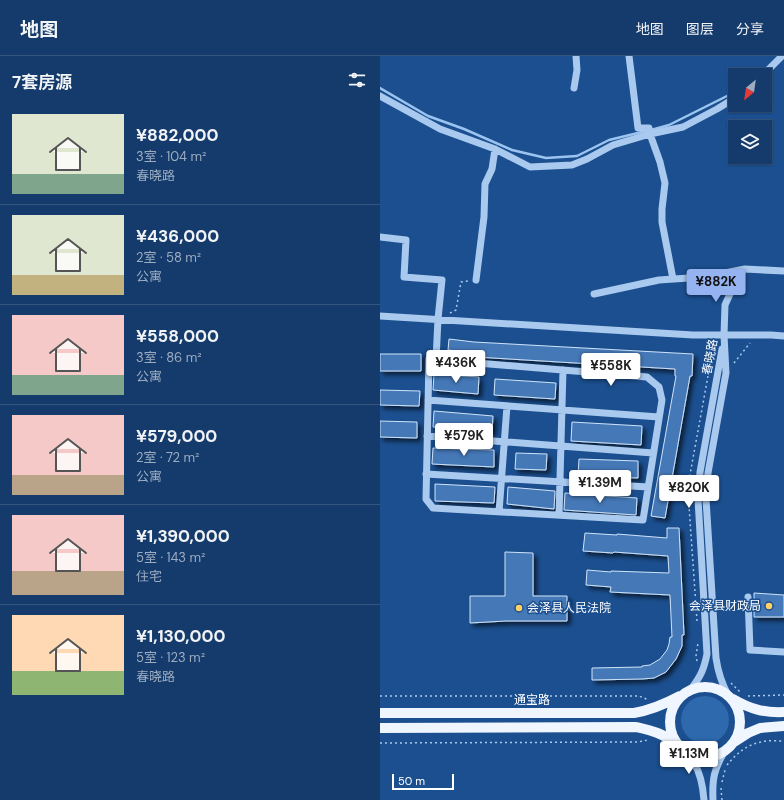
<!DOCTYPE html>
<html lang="zh">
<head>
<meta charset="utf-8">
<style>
  :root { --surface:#143b6b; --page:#1d4271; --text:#f1f3f6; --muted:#9dadc1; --line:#33557e; --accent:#95b2f1 }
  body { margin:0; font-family:"DM Sans","Noto Sans SC",sans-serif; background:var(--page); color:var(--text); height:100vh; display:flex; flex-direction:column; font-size:15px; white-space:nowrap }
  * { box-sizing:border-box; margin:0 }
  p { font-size:13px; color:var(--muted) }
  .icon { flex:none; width:22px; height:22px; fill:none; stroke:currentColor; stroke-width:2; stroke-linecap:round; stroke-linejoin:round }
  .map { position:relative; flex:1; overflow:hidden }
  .drawer { display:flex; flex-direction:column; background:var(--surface); width:380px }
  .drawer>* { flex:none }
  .needle { width:26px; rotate:209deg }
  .buttons { position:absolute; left:348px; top:12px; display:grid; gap:8px }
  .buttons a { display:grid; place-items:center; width:44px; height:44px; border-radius:0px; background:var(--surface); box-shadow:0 1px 3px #0004,0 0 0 1px var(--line); font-size:20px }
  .scale { position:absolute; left:12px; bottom:10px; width:62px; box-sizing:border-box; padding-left:4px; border:2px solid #fff; border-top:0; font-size:11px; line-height:14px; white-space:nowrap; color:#fff; -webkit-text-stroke:3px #1b4f8f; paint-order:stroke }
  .price { position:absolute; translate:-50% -34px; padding:0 9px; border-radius:4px; background:#fff; color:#222; font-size:13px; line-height:26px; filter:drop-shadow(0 1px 2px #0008) }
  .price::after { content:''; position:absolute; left:50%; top:24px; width:12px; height:9px; margin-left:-6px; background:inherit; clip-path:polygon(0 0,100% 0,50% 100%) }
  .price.selected { background:var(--accent); color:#111 }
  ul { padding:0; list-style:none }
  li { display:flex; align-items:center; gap:12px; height:100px; padding:0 12px }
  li+li { border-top:1px solid var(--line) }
  li span { display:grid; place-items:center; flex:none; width:112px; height:80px; border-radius:0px; color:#555 }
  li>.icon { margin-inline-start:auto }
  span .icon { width:48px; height:48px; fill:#fffc; stroke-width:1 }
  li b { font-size:17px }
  h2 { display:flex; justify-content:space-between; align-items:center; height:48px; padding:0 12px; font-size:17px }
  header { display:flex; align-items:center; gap:24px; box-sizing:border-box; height:56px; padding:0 20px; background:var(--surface); border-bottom:1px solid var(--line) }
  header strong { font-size:19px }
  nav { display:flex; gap:22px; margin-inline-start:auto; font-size:14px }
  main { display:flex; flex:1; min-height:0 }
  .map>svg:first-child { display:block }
</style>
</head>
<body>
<header>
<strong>地图</strong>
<nav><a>地图</a><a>图层</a><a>分享</a></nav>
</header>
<main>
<section class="drawer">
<h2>7套房源<svg class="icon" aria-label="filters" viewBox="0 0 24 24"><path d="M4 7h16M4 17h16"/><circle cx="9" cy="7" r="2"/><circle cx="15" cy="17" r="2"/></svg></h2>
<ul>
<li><span style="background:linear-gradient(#dfe7d0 75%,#7fa58c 0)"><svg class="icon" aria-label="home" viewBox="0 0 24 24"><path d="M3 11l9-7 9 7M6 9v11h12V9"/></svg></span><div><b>¥882,000</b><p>3室 · 104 m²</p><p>春晓路</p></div></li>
<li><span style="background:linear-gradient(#dfe7d0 75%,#c2b280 0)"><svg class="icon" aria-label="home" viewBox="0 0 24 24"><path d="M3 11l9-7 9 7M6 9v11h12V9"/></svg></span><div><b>¥436,000</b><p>2室 · 58 m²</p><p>公寓</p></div></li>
<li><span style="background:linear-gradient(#f6c9c9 75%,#7fa58c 0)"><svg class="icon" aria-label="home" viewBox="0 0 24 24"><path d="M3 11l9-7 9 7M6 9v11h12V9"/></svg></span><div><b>¥558,000</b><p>3室 · 86 m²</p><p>公寓</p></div></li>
<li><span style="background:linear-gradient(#f6c9c9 75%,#b9a48a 0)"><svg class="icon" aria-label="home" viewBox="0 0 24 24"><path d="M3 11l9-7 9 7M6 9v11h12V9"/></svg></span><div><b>¥579,000</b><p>2室 · 72 m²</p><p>公寓</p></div></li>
<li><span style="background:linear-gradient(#f6c9c9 70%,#b9a48a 0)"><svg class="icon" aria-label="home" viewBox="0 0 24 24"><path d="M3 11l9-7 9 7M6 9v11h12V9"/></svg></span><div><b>¥1,390,000</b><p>5室 · 143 m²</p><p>住宅</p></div></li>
<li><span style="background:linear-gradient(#ffd9b3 70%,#8fb573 0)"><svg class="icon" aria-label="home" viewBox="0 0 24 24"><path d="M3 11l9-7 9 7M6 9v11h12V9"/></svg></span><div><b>¥1,130,000</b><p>5室 · 123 m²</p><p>春晓路</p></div></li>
</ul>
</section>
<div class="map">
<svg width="404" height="744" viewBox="0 0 404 744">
  <defs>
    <filter id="shadow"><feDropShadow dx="3.5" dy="3.5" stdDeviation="2" flood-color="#0009"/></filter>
  </defs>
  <rect width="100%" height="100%" fill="#1b4f8f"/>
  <path fill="#2e69ad" d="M301 664a24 24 0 1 1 48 0a24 24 0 1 1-48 0Z"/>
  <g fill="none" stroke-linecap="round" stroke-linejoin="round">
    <path stroke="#9cc4f0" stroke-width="2.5" d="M0,32l48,28 36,13 48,21 34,8 31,-2 32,-16 37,-9
      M271,74l18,-5 66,-33"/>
  </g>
  <path fill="#4478b7" stroke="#cfe3fa" filter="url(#shadow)" d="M69,283l25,3 219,12 -1,22h-2l-25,142 -14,-2 25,-140h-1v-7l-199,-12v-4l-28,-3z
    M0,298h41v17h-41z
    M54,318l45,3 -1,17 -45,-4z
    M115,323l61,4 -1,16 -61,-4z
    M0,334l40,1 -1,15 -39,-1z
    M54,355l59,5 -1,16 -59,-5z
    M0,365l37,1v16l-37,-1z
    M192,366l70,4 -1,19 -70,-4z
    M53,392l61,2v17l-62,-3z
    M136,397l31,1 -1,16 -31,-1z
    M199,403l59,2v17l-60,-2z
    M55,428l60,3 -1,16 -59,-2z
    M128,431l47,4 -1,18 -47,-5z
    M185,437l72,5 -1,17 -72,-5z
    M287,472h12l5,107h-2v11l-6,13 -10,13 -12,6 -12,1 -50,1v-12l50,-1v-1l8,-1 10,-6 7,-9 2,-6 1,-7h2l-2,-42 -60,-3 1,-5 -25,-2 1,-15 24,2v-1l58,2 -1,-17 -54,-4 -1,1 -30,-2 2,-18 32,2v-1l50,4z
    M125,496l28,1v43h34v25h-61l-36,2v-27h35z
    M374,537l30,2v22h-30z"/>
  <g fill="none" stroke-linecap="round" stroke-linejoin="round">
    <path stroke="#a9c9ee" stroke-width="1.5" stroke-dasharray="2 3" stroke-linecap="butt" d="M70,257l6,-3 5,-28 7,-1
      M354,307l16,-20
      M317,565l-8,-115v-26l19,-104 2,-2
      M317,605l-1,-5 2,-13
      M351,627l9,9
      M0,640h259l10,4
      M368,640l36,-1
      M0,687l258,-1 10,-2
      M347,709c9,-11 19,-20 34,-23 7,-2 16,-1 23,-1
      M342,726l3,-12
      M341,732l1,12"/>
    <path stroke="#a9c9ee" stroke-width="7" d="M249,0l9,72h11l1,6 10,28 5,21 -3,26v13l11,57
      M383,19l19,-19
      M194,32l3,-18 -1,-14
      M0,40l60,33 55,20 35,18 42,-2 15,-6 26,-14 37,-11 33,-7 34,-18 18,-11
      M0,181l26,3 -2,37 38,3 -4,39 -2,41
      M96,224l8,-63 1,-33 7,-15 3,-20
      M214,238l65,-14 45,-3 41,-8 39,2
      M0,260l313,19h78l13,1
      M49,303l218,18 12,10 3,13 -19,120 -210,-12 -7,-9z
      M48,344l231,17
      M47,380l226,17
      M46,418l222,13
      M119,456l8,-106
      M179,459l4,-145
      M368,541l2,53 34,2
      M311,633c10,-13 13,-20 16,-35l-9,-155 2,-27 22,-123
      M348,639c-7,-13 -10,-23 -12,-37l-10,-159 2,-26 18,-100 -2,-38 1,-30 5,-11 1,-22
      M302,692c4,5 9,10 12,15 7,11 9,24 10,37
      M333,744c-1,-21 1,-31 12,-49"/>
    <path stroke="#f0f6ff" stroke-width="10" d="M290 666a35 35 0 1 1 70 0a35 35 0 1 1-70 0Z
      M353,643c17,10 31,14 51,13
      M0,657h254c18,-3 31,-9 46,-17
      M0,672l256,-1c17,4 26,6 41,17
      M354,686l14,-9 12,-5 24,-2"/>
  </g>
  <g fill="#ffd166" stroke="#1b4f8f" stroke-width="1.5">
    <circle cx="389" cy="550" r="4"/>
    <circle cx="139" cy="552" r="4"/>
  </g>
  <g text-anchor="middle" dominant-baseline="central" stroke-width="3" stroke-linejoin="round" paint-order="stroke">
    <g font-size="12" fill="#fff" stroke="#1b4f8f">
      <text transform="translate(330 301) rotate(-79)">春晓路</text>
      <text x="152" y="644">通宝路</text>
    </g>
    <g font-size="12" fill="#fff" stroke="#1b4f8f" text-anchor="end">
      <text x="381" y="550">会泽县财政局</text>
      <text x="147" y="552" text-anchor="start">会泽县人民法院</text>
    </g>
  </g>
</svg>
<div class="buttons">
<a><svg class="needle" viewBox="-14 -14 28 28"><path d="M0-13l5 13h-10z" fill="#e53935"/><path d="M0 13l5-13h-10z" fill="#9dadc1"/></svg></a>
<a><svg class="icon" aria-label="layers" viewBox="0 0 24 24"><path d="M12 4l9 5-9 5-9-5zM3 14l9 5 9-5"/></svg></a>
</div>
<div class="scale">50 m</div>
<b class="price selected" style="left:336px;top:247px">¥882K</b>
<b class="price" style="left:76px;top:328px">¥436K</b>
<b class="price" style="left:231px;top:331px">¥558K</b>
<b class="price" style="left:84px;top:401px">¥579K</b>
<b class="price" style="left:220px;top:448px">¥1.39M</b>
<b class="price" style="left:309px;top:453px">¥820K</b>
<b class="price" style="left:309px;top:719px">¥1.13M</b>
</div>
</main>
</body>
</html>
